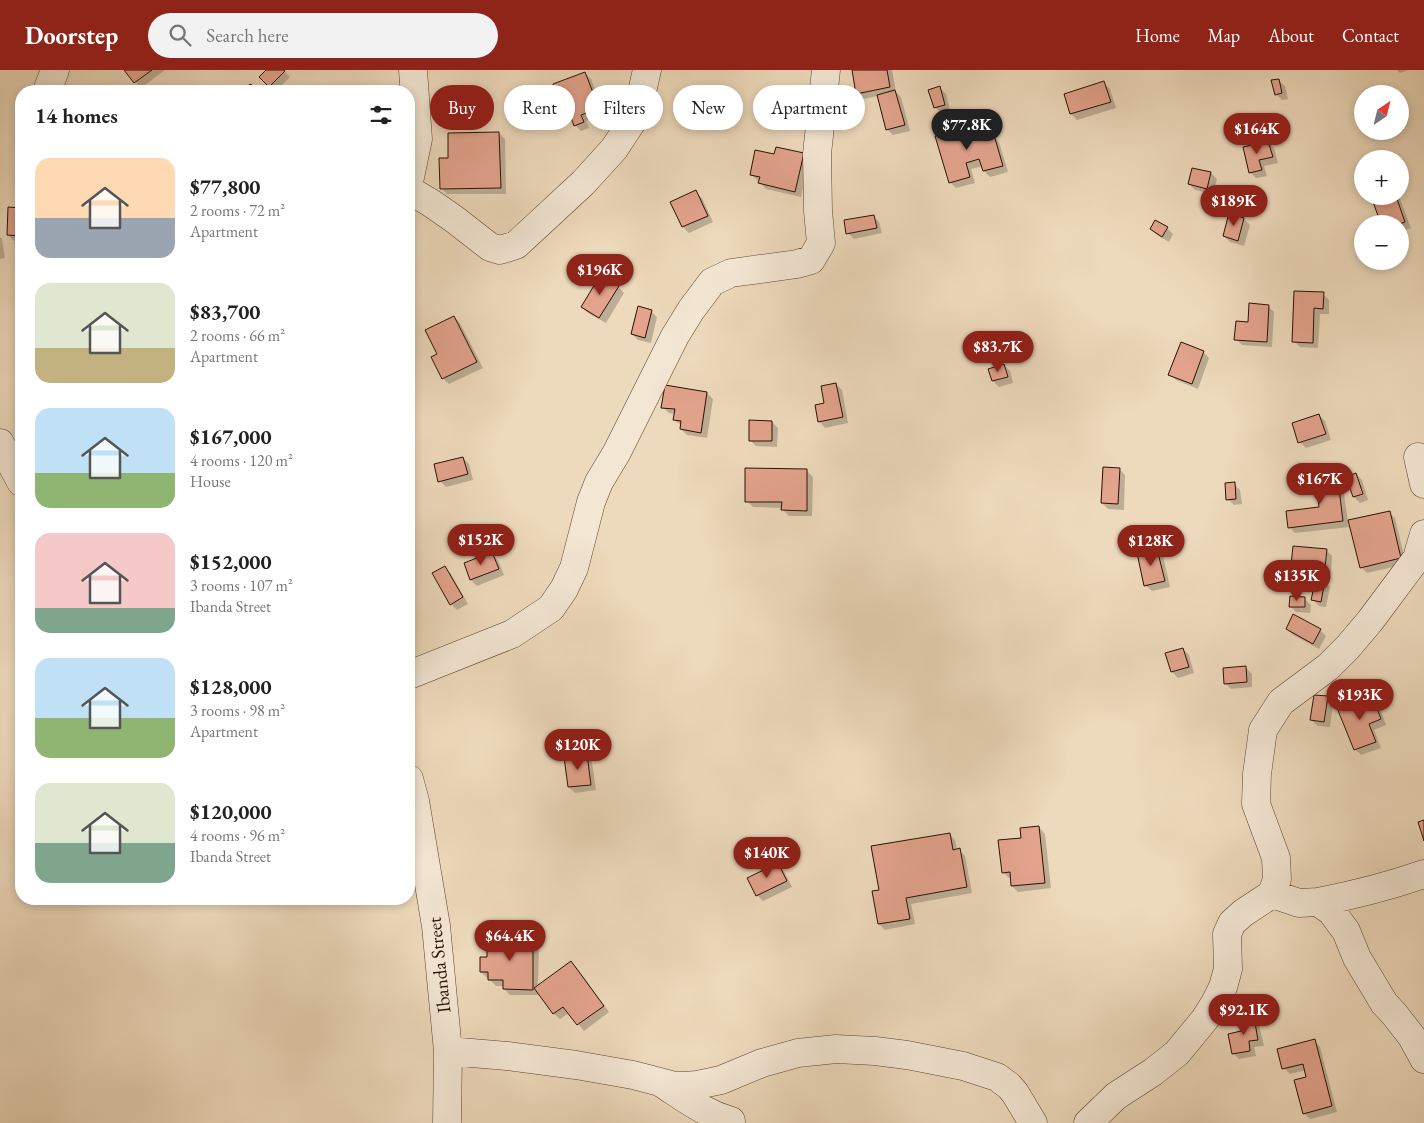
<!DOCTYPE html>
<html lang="en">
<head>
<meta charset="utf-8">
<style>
  :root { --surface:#fff; --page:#f2f2f2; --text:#222; --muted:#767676; --accent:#8f2418 }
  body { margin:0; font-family:"EB Garamond",serif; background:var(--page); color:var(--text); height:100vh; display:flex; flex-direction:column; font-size:19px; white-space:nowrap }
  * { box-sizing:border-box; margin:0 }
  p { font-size:16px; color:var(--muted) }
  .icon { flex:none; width:28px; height:28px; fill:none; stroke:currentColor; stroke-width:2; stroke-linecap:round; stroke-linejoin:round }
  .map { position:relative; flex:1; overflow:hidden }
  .panel { position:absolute; left:15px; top:15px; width:400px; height:820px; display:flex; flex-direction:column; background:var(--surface); border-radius:20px; box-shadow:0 2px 8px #0003 }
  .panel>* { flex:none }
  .hud { position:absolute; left:430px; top:15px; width:475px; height:45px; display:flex; gap:10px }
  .needle { width:32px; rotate:35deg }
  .fabs { position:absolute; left:1354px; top:15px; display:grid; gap:10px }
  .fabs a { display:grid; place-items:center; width:55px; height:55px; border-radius:50%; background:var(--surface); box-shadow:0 2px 8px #0003; font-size:25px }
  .price { position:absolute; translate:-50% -42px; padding:0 11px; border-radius:18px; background:var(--accent); color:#fff; font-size:16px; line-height:32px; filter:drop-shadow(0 1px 2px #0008) }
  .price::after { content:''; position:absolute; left:50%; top:30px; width:15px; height:11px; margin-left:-8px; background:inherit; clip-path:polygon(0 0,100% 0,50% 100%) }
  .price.current { background:#222; color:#fff }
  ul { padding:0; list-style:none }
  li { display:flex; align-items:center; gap:15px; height:125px; padding:0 20px }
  li span { display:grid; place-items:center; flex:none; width:140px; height:100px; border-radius:15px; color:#555 }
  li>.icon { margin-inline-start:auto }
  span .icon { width:60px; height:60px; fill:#fffc; stroke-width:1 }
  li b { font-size:21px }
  h2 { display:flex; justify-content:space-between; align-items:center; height:60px; padding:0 20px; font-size:21px }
  .pill { padding:0 18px; border-radius:22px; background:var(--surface); box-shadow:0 2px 8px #0003; font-size:18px; line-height:45px }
  .pill.current { background:var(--accent); color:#fff }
  header { display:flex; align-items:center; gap:30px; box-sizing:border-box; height:70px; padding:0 25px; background:var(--accent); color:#fff }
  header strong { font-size:24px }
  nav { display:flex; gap:28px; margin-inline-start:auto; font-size:18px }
  .search { width:350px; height:45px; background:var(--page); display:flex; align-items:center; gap:12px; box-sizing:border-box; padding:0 18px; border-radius:28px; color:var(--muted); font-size:19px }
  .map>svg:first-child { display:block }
</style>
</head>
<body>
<header>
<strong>Doorstep</strong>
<div class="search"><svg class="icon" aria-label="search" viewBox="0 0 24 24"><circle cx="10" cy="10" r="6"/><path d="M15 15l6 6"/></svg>Search here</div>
<nav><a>Home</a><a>Map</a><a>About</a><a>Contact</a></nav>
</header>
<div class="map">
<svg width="1424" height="1053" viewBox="0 0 1424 1053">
  <rect width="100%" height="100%" fill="#edd9bb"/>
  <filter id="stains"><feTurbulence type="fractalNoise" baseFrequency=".004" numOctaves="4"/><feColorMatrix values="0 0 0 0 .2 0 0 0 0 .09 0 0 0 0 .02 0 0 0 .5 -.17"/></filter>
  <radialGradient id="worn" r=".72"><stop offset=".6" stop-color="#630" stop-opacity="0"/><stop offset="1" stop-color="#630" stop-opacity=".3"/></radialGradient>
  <path fill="#0003" d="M125,0h40l-24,18z
    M268,0h15l7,7 -14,14 -15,-14z
    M853,0h39l4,22 5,5 9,34 -17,4 -6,-6 -9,-33 -15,3 -6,-6z
    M1397,0h11l-8,3z
    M585,3l6,6 13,35 -18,7 3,7 -8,3 -6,-6 -6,-15h-1l-6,-6z
    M1278,10l7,6 3,13 -6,1 -6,-6z
    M1104,13l6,6 6,19 -39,12 -6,-6 -5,-19z
    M940,18l6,6 4,16 -9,3 -6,-6z
    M979,54l6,6 2,8 6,-2 6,6 9,30 -18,5 -6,-6 -1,-5 -12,3 4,14 -19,5 -6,-6z
    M499,63l6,6 1,55h-59l-6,-6z
    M1268,72l6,6 4,15 -14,3 3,10 -11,2 -6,-6z
    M803,84l6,6 -8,37 -35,-8 -6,-6v-2l-3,-1 -6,-6 24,-18z
    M1211,103l6,6 -4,15 -18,-4 -6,-6z
    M696,122l6,6 11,24 -24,11 -6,-6 -11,-24z
    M1384,126h14l2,3 11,29 -11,3v-7h-18z
    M9,138l12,1v32h-7l-6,-6z
    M873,146l6,6 3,11 -28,6 -6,-6z
    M1244,149l6,6 -6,21 -14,-4 -6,-6z
    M1167,158l6,6 -4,8 -12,-7 -6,-6z
    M0,167l2,2 3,19 -5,1z
    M601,206l17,11 6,6 -18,30 -18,-10 -6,-6z
    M1296,223l27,1 6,6v14h-9l-2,34 -18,-1 -6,-6z
    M1268,236l6,6 -2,35 -30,-2 -6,-6 13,-16z
    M651,241l6,6 -6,26 -13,-3 -6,-6z
    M454,247l6,6 23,45 -34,16 -6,-6 -4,-23z
    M1203,282l6,6 -11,31 -22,-9 -6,-6z
    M1004,295l6,6 3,12 -14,4 -6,-6 -3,-11z
    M836,314l6,6 6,33 -23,5 -6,-7z
    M707,323l6,6 -6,39 -20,-3 -6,-6 1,-3 -8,-6 1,-6 -6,-1 -6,-6z
    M1319,345l6,6 6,19 -25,8 -6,-6z
    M772,352l6,6 -1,19 -21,-1 -6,-6z
    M463,388l6,6 4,16 -27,7 -6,-6z
    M1119,399l6,6 -1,35 -16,-1 -6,-6z
    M807,401l6,6 -1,39h-23l-6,-6v-2l-30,-1 -6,-6z
    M1356,404l6,6 6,20 -8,3 -6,-6 -7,-20z
    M1336,405l6,6 7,46 -54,6 -6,-6 32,-19z
    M1234,414l6,6 2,14 -8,1 -6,-6z
    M1389,442l6,6 11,46 -39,9 -6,-6z
    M1157,480l6,6 7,31 -18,4 -7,-6z
    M1326,480l6,6 -1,17 -32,-2 -6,-6z
    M492,484l6,6 6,15 -27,11 -6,-6 -6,-16z
    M445,498l6,6 17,30 -11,6 -6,-6z
    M1324,511l6,6 -4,20 -7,-1 -6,-6z
    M1304,528l7,7 -1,8 -14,-1 -6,-6z
    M1287,559l33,1 6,6 -7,13 -26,-14z
    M1183,579l6,6 5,18 -16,5 -6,-6z
    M1246,598l6,6v13l-21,2 -6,-6z
    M1372,626l6,6 8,23 -12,5 7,18 -20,7 -6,-6z
    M1327,628l6,6 -3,23 -12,-1 -7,-6z
    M586,686l6,6 4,28 -21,3 -6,-6z
    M1039,757l6,7 6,54 -33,4 -6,-6v-8h-3l-6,-6 19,-33z
    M949,764l6,6 2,10h2l6,6 7,37 -61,11 4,20 -30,6 -6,-6 2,-33z
    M778,795l6,6 8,16 -29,14 -6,-6z
    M533,869l6,6 -1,41 33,-24 6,6 32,44 -25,19 -15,-18 -9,6 -6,-5 -16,-22v3h-28l-6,-6v-3h-8l-6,-6v-2h-3l-6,-6 7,-14z
    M1253,948l6,7 5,21 -10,1 2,9 -17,3 -6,-6 9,-21z
    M1314,971l6,6 17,65 -27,7 -6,-6 4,-35 -2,-8 -16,4 -6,-6z"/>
  <path fill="#e3a38d" stroke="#291000" d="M124,0h28l-18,13z
    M266,0h18l1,1 -16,16 -10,-10z
    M852,0h35l3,17 -34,7z
    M585,2l14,36 -18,7 3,7 -10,4 -8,-23 -6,2 -7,-21z
    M1279,9l3,14 -7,2 -4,-15z
    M1104,11l7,21 -41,12 -6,-20z
    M251,14l4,7h-17z
    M940,16l5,19 -11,3 -6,-18z
    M895,20l10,35 -19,5 -9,-35z
    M979,53l5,15 10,-3 9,31 -20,5 -4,-12 -13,4 4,14 -21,6 -14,-47z
    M499,62l2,56 -61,1 -1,-31h9v-25z
    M1268,71l5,16 -14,3 3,10 -13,3 -6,-26z
    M776,77l28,6 -9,39 -37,-9 2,-6 -10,-2 5,-25 19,4z
    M1192,98l19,4 -4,17 -19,-5z
    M696,120l12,26 -26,11 -12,-25z
    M1380,126h16l9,26 -6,2h-18l-9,-25z
    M8,137l13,1v28l-14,-1z
    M1229,143l15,5 -6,23 -15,-5z
    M874,145l3,13 -31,6 -2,-14z
    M1155,150l13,7 -6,10 -12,-8z
    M601,204l18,12 -20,32 -18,-11z
    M1294,221l30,1 -1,17 -9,-1 -1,35 -21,-1z
    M1249,233l20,2 -2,37 -33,-2 2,-19 12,1z
    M638,236l14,4 -7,28 -14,-4z
    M454,246l23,46 -35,17 -11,-22 6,-3 -12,-24z
    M1181,272l23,9 -12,33 -24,-9z
    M1004,294l4,13 -16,4 -4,-12z
    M836,313l7,34 -25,5 -3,-17 9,-2 -3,-17z
    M665,315l42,7 -6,41 -21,-4 1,-8 -8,-1 2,-11 -14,-1z
    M1319,344l7,20 -28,9 -6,-20z
    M749,350l23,1v20h-23z
    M463,387l5,17 -30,8 -4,-18z
    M1103,397l17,1 -2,36 -17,-1z
    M745,398l62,1v42l-26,-1 1,-8h-37z
    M1337,403l6,48 -55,7 -2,-17 33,-4 -4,-31z
    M1356,403l7,21 -10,3 -7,-20z
    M1235,412l1,17 -10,1 -1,-17z
    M1390,441l11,47 -41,10 -12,-48z
    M1293,476l34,3 -2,19 -34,-3z
    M1157,479l8,32 -21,5 -7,-33z
    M492,482l7,17 -29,11 -6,-17z
    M445,496l18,31 -13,8 -18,-32z
    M1316,508l9,2 -4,22 -10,-2z
    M1290,526l15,1v10h-16z
    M1293,544l28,15 -8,15 -27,-15z
    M1183,578l6,19 -18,5 -6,-19z
    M1246,596l1,16 -23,2 -1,-16z
    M1314,625l14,1 -4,26 -14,-2z
    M1372,625l9,24 -12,5 7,18 -22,8 -17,-42z
    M587,684l4,31 -23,2 -4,-30z
    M1424,750v21l-6,-19z
    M1039,756l6,57 -34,3 -1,-14 -8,1 -4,-33 23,-2 -1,-10z
    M950,763l3,17 7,-2 7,39 -61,11 4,21 -32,5 -6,-33 7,-1 -8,-44z
    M778,793l9,18 -31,15 -9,-18z
    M487,867h46v53l-30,-1v-9h-15v-8h-8v-15h7z
    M571,891l33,45 -27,19 -14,-18 -10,7 -19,-26z
    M1254,947l4,23 -9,1 1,10 -18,3 -4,-20 13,-3 -2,-11z
    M1315,969l17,67 -29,8 -9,-34 12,-3 -3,-13 -21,5 -5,-20z"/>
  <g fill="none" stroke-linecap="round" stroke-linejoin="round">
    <defs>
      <path id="minor" d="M47,21l8,-21
        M409,112l9,-43 -5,-69
        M409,120l22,13 23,16 36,28 10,3 16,-5 67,-62 31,-34 23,-35 10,-44
        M0,373l21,39
        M1418,387l6,27
        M409,605l103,-41 39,-26 13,-19 10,-21 17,-66 8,-20 18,-30 58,-116 16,-26 21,-28 19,-9 66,-9 14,-4 10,-17 -3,-32 -1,-57 9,-84
        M409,709l6,22 21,125 12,125 -1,72
        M1272,824l27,9 19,-1 13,9 15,20 11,27 27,45 11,12 17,22 12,22
        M1318,832c36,-7 72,-16 106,-28
        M448,981l59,5 69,9 57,10 42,11h9l13,-1 24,-5 41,-17 36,-10 38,-4 39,2 32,4 56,11 34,11 12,9 6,7 18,30
        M663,1014c23,15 41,29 68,37
        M1088,1053l28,-27 37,-24 24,-19 28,-34 10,-16 8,-16 5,-18 -1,-35 5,-11 11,-10 29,-19 5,-15 -1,-21 -20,-54 1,-30 6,-44 18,-28 47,-35 20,-20 22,-26 47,-63 7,-24"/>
    </defs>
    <use href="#minor" stroke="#5a422f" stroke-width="29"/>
    <use href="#minor" stroke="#f3e6d3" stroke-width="28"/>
  </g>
  <g text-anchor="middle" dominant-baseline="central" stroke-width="4" stroke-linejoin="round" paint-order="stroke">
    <g font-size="19" fill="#291000" stroke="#f3e6d3">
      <text transform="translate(439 895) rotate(-96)">Ibanda Street</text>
    </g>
  </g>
  <rect width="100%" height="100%" filter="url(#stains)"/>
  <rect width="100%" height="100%" fill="url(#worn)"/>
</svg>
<div class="fabs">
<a><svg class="needle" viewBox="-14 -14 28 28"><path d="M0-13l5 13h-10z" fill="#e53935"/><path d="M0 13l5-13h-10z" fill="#767676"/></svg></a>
<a>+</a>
<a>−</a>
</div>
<b class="price current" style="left:967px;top:81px">$77.8K</b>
<b class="price" style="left:1257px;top:85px">$164K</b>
<b class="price" style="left:1234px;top:157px">$189K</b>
<b class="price" style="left:600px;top:226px">$196K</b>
<b class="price" style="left:998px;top:303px">$83.7K</b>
<b class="price" style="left:1320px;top:435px">$167K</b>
<b class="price" style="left:481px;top:496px">$152K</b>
<b class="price" style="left:1151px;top:497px">$128K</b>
<b class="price" style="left:1297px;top:532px">$135K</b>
<b class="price" style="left:1360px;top:651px">$193K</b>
<b class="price" style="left:578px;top:701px">$120K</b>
<b class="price" style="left:767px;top:809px">$140K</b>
<b class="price" style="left:510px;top:892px">$64.4K</b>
<b class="price" style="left:1244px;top:966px">$92.1K</b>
<div class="hud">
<a class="pill current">Buy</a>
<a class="pill">Rent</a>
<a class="pill">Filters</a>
<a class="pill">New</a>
<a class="pill">Apartment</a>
</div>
<section class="panel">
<h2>14 homes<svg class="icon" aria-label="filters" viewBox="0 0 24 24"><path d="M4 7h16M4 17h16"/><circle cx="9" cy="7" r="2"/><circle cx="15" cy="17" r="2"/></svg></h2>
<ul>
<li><span style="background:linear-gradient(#ffd9b3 60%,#9aa5b1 0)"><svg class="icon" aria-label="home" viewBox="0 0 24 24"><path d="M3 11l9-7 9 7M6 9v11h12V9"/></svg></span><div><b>$77,800</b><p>2 rooms · 72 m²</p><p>Apartment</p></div></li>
<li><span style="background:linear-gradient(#dfe7d0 65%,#c2b280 0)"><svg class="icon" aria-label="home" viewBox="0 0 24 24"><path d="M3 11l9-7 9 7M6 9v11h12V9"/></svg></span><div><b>$83,700</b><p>2 rooms · 66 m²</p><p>Apartment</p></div></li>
<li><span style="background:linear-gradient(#bfe0f5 65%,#8fb573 0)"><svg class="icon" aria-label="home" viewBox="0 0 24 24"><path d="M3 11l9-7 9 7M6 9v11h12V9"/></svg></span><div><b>$167,000</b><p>4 rooms · 120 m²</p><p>House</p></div></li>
<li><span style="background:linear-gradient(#f6c9c9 75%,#7fa58c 0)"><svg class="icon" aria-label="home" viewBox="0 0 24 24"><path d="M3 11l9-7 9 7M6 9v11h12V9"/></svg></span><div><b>$152,000</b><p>3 rooms · 107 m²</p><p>Ibanda Street</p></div></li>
<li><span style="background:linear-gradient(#bfe0f5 60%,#8fb573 0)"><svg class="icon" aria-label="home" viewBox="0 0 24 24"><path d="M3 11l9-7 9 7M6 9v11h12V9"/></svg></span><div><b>$128,000</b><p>3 rooms · 98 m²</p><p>Apartment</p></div></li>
<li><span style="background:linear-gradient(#dfe7d0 60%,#7fa58c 0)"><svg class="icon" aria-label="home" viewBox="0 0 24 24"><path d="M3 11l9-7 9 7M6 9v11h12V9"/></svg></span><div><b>$120,000</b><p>4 rooms · 96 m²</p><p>Ibanda Street</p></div></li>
</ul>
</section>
</div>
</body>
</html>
